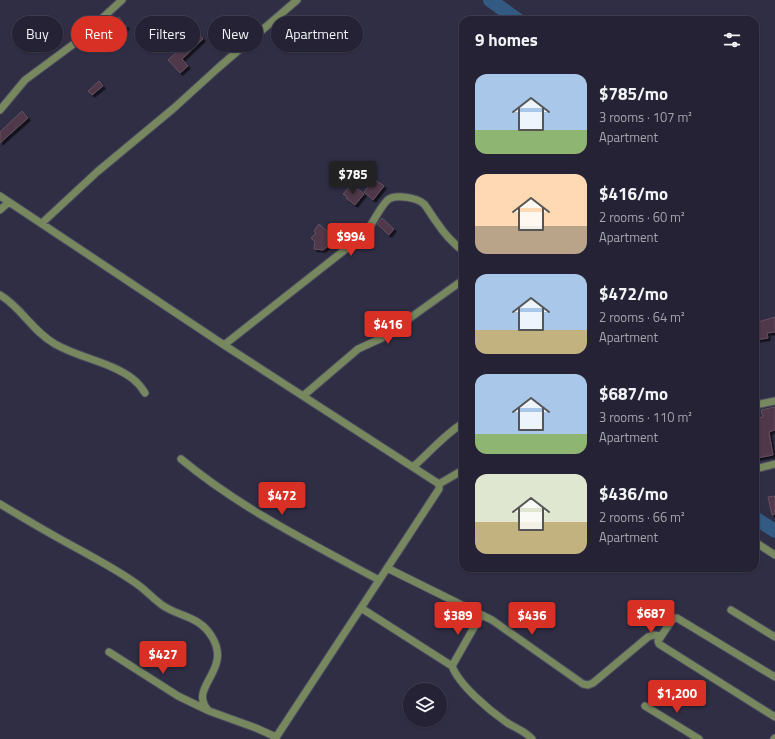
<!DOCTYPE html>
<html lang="en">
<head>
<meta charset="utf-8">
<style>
  :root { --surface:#242234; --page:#302f40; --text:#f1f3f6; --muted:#a3a4ac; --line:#413f4f; --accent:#d93025 }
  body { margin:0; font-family:"Titillium Web",sans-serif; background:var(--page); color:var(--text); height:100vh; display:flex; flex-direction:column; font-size:15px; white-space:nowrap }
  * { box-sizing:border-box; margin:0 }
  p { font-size:13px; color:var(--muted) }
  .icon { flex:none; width:22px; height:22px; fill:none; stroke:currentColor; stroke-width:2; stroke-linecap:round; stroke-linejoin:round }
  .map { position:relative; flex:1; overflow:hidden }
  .drawer { position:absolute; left:459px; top:16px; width:300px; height:556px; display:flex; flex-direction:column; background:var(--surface); border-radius:12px; box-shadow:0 1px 3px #0004,0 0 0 1px var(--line) }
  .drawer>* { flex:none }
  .top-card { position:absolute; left:12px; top:16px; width:380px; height:36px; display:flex; gap:8px }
  .tools { position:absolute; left:403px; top:683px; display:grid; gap:8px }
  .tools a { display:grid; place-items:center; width:44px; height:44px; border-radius:50%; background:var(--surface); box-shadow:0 1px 3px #0004,0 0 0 1px var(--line); font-size:20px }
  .price { position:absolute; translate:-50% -34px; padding:0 9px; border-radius:4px; background:var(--accent); color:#fff; font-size:13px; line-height:26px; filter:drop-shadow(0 1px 2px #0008) }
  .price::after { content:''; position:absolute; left:50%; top:24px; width:12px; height:9px; margin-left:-6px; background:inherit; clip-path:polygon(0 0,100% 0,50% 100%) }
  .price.current { background:#222; color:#fff }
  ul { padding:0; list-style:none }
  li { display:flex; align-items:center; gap:12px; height:100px; padding:0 16px }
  li span { display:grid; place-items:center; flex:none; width:112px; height:80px; border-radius:12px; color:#555 }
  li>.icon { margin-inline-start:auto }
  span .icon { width:48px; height:48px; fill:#fffc; stroke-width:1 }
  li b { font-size:17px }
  h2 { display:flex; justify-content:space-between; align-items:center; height:48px; padding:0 16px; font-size:17px }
  .tag { padding:0 14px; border-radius:18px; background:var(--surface); box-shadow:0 1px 3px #0004,0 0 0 1px var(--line); font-size:14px; line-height:36px }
  .tag.current { background:var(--accent); color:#fff }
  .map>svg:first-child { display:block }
</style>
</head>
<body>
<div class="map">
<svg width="775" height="739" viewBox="0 0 775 739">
  <defs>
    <filter id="shadow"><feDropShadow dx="2.5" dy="2.5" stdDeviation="0" flood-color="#0009"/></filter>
  </defs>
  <rect width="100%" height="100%" fill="#302e45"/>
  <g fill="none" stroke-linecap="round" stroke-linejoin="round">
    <path stroke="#325a82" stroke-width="14" d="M490,0l28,20
      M755,518l20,13"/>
  </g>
  <path fill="#503949" stroke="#664f5f" filter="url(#shadow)" d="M119,17l8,10 -6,5 -8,-10z
    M198,33l5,6 -21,20 6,7 -8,7 -12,-13z
    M99,81l4,5 -11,9 -4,-4z
    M22,111l6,7 -28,25v-11z
    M374,179l10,7 -11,14 -9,-8z
    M350,186l2,2 1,-1 5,3v-1l6,5 -9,11 -9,-7 1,-1 -4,-3z
    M382,218l12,11 -5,6 -12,-11z
    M319,224l9,8 1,-1 3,8 -4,1 3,4 -8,6 -9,-1 1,-7 -4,-4 5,-5 -2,-2z
    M775,317v15l-8,1 1,5 -13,2v-17z
    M775,407v23l-6,2 4,23 -16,3 -2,-13v-27l8,-1 -2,-7z
    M775,496v18l-3,1 -4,-18z"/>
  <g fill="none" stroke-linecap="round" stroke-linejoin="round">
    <defs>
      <path id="minor" d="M0,110l25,-30 50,-37 47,-43
        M0,196l224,149 215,139v5l-164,250
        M0,210l9,-8
        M42,223l55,-51 77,-64 44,-40 79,-68
        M0,295c21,12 32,36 55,49 24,14 56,18 78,35 5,4 9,9 12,14
        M224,345l141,-111c7,-9 17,-31 24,-35 7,-5 29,-1 35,5 5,6 9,14 14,20 7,11 15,19 25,27
        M303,396l55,-47 24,-11 81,-58
        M755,405l20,-4
        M181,459c59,49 131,85 198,121
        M413,467c16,-14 31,-32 50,-44
        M759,468l16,-4
        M439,484l24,-14
        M0,504c20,12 40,24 60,35 25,14 51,27 74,43 10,6 18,16 28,23 17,12 38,11 50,32 21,34 -26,51 -3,74l47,17 20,9
        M755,542l20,13
        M387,568l105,52 91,64 5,1 5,-2 55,-46 5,-2 8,1
        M361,608l91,58c7,19 37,44 54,56 9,6 19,9 26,17
        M731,610l44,27
        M109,652l69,44 29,14
        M452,666l29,-51
        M775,677l-98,-59h-2l-3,2 -14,21 1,3 116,73
        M645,706l54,33
        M774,739l1,-1"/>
    </defs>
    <use href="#minor" stroke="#4c4b61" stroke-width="9"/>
    <use href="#minor" stroke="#77885f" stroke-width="7"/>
  </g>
</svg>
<div class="tools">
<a><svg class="icon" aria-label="layers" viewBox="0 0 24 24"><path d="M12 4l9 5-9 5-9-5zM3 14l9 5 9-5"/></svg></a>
</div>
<b class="price current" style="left:353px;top:195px">$785</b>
<b class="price" style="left:351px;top:257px">$994</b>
<b class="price" style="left:388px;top:345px">$416</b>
<b class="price" style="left:282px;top:516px">$472</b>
<b class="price" style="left:651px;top:634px">$687</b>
<b class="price" style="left:458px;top:636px">$389</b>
<b class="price" style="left:532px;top:636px">$436</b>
<b class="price" style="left:163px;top:675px">$427</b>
<b class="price" style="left:677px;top:714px">$1,200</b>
<div class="top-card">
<a class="tag">Buy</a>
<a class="tag current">Rent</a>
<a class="tag">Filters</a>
<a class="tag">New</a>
<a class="tag">Apartment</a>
</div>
<section class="drawer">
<h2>9 homes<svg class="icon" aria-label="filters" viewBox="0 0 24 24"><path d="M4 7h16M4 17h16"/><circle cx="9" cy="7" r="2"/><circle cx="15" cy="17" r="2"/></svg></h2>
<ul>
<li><span style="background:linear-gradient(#a9c7e8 70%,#8fb573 0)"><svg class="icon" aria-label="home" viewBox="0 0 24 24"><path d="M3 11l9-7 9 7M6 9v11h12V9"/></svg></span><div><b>$785/mo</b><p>3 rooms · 107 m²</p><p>Apartment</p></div></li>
<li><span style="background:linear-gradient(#ffd9b3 65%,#b9a48a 0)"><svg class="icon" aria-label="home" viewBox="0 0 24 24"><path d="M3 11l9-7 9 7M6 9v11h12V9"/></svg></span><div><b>$416/mo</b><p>2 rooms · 60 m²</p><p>Apartment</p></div></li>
<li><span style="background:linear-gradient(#a9c7e8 70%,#c2b280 0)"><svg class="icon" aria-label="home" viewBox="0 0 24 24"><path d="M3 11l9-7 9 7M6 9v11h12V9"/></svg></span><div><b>$472/mo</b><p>2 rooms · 64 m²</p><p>Apartment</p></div></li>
<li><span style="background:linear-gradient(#a9c7e8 75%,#8fb573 0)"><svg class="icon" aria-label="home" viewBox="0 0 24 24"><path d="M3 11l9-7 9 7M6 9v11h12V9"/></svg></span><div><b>$687/mo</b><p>3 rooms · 110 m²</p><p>Apartment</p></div></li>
<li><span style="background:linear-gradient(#dfe7d0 60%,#c2b280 0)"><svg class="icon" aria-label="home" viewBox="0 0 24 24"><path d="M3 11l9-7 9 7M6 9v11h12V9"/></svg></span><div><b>$436/mo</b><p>2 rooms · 66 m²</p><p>Apartment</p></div></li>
</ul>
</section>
</div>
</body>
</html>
